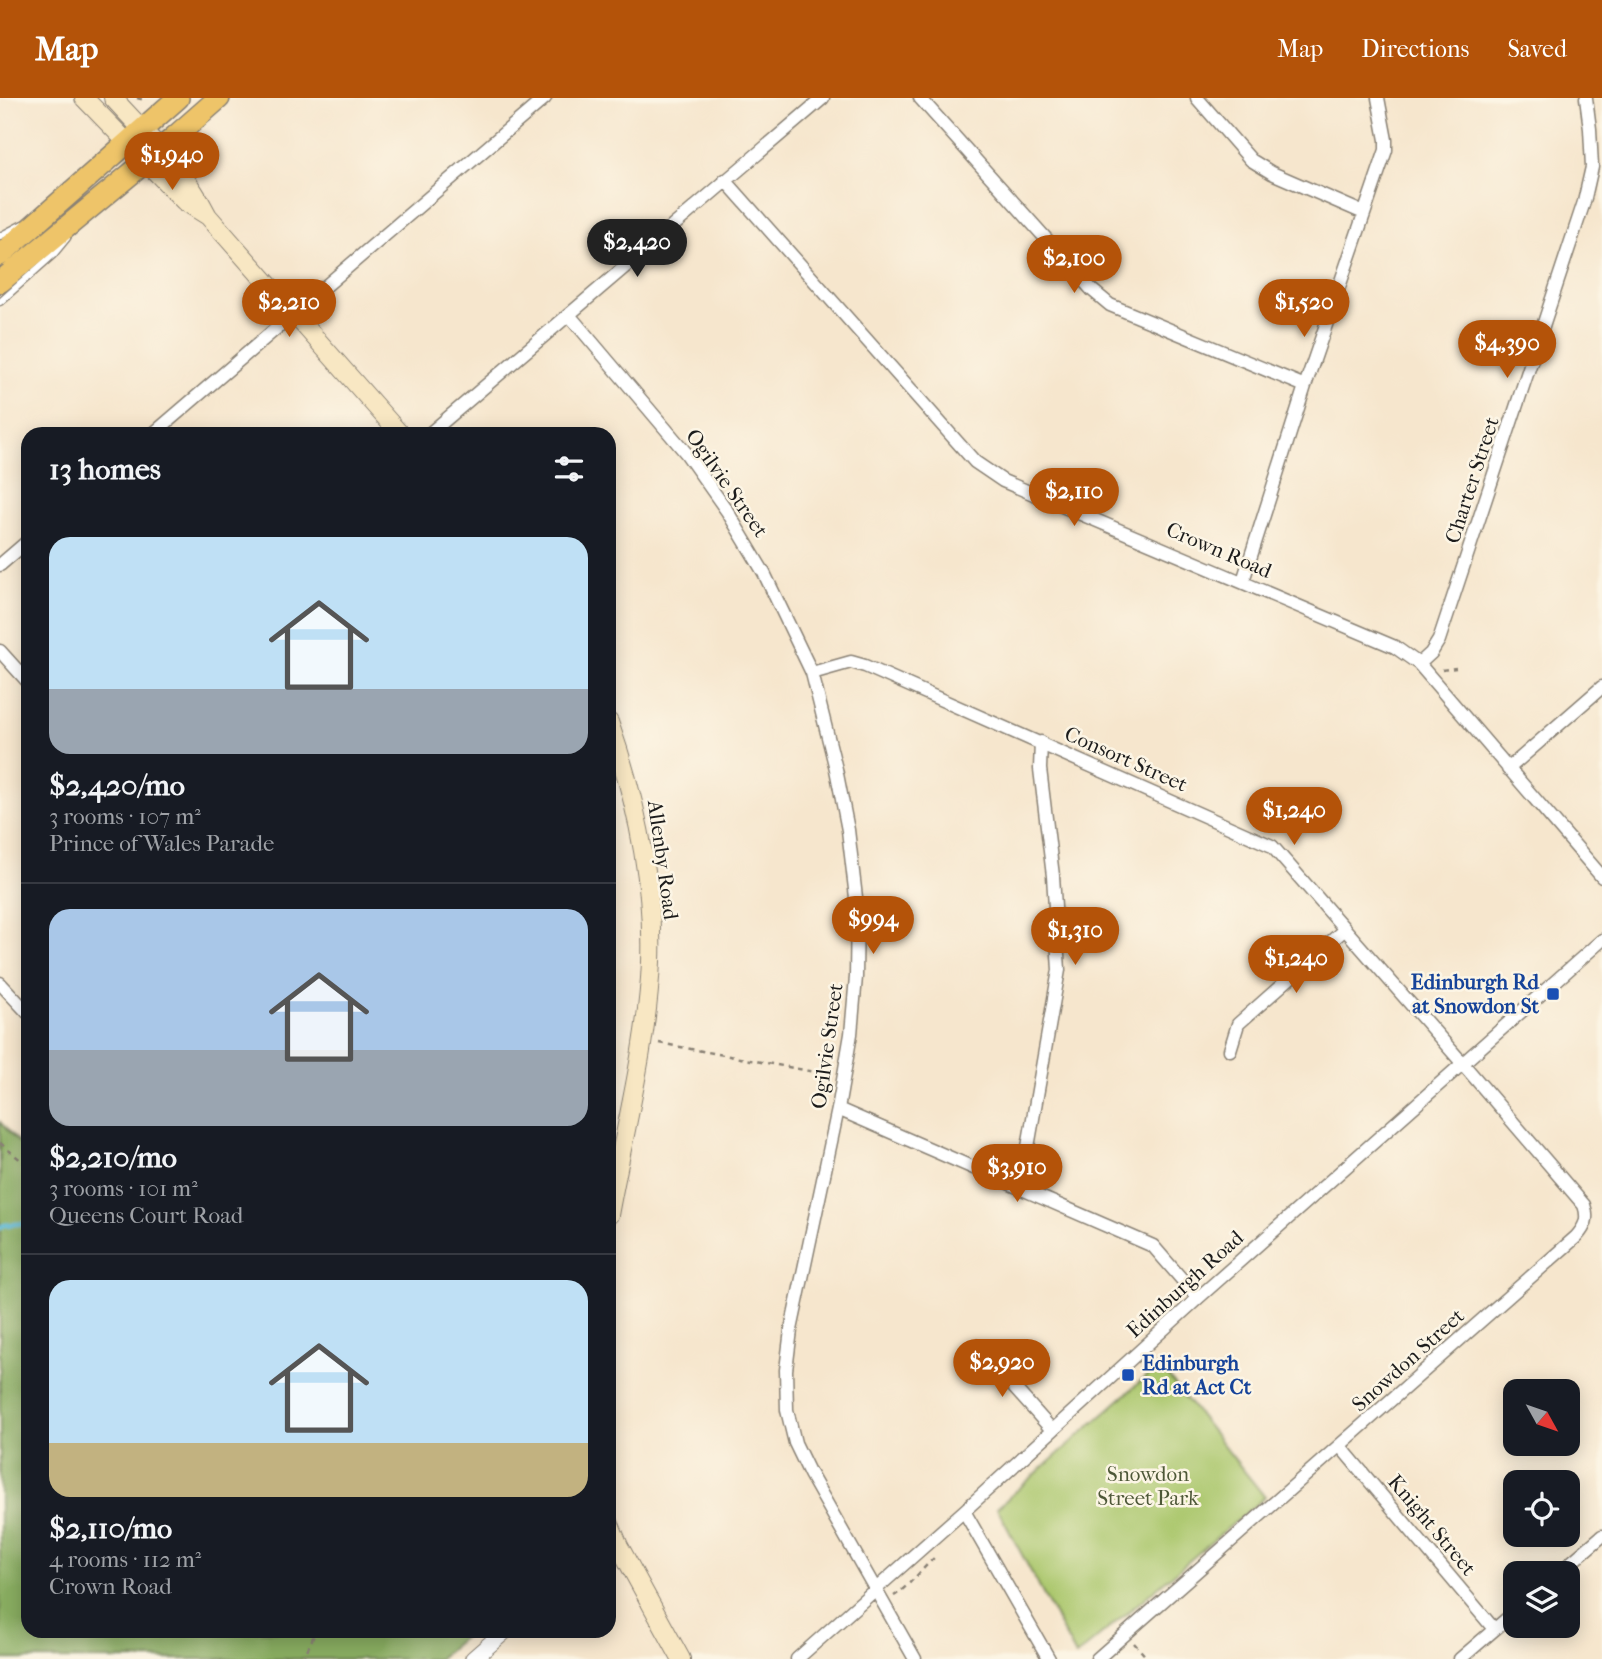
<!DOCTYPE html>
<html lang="en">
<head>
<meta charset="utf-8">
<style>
  :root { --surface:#171b24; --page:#242831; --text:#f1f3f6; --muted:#9ea1a6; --line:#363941; --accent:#b45309 }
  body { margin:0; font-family:"IM FELL French Canon",serif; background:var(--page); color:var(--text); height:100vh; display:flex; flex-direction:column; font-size:26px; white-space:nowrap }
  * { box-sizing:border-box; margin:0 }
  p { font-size:23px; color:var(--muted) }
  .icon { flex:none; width:38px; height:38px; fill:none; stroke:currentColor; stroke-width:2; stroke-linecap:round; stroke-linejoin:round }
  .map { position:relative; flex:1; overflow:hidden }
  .panel { position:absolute; left:21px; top:329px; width:595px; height:1211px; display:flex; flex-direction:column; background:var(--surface); border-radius:21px; box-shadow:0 4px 18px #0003 }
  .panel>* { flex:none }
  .needle { width:46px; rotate:130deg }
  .tools { position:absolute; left:1503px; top:1281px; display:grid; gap:14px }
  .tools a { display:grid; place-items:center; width:77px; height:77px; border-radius:14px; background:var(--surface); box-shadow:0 4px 18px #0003; font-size:35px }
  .price { position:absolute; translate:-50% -60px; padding:0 16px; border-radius:24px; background:var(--accent); color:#fff; font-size:23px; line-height:46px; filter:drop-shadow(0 2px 4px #0008) }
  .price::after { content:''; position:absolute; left:50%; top:42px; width:21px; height:16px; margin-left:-10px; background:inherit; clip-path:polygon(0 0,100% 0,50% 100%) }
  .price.active { background:#222; color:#fff }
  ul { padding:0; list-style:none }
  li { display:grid; align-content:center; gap:14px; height:371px; padding:0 28px }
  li+li { border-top:2px solid var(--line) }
  li span { display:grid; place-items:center; height:217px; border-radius:21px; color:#555 }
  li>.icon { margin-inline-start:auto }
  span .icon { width:126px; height:126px; fill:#fffc; stroke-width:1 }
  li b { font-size:30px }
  h2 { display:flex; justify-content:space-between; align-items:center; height:84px; padding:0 28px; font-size:30px }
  header { display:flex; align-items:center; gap:42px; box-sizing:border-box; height:98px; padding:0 35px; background:var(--accent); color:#fff }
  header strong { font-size:33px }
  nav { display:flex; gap:38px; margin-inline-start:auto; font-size:24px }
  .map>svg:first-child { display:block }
</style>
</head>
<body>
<header>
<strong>Map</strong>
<nav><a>Map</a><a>Directions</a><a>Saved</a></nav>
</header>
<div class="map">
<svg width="1602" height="1561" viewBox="0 0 1602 1561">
  <rect width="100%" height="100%" fill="#fcf5e5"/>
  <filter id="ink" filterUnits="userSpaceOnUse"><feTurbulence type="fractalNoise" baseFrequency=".0143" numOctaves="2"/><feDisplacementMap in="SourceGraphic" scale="14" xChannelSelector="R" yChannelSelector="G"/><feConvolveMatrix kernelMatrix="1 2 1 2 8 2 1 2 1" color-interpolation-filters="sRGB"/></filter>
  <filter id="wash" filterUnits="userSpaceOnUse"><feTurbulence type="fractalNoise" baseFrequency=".00686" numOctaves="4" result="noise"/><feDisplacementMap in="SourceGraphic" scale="28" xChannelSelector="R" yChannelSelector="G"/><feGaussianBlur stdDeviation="1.57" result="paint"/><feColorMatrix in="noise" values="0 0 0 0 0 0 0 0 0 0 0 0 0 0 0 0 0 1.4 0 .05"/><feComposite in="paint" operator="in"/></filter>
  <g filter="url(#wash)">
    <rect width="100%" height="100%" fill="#f6e6cd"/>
    <path fill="#abc76d" stroke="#647244" stroke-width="2" d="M1159,1267l106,132 -189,159 -79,-148z"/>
    <path fill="#88ac60" stroke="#52643e" stroke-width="2" d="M0,1024l28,31v478h432l5,5 -27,23h-438z"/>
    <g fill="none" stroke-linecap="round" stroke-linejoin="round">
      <path stroke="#5ab9d8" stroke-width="4.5" d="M0,1130l4,-3 24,-2"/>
    </g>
  </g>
  <g filter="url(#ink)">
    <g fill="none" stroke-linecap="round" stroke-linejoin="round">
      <defs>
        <path id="service" d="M0,138l23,-12
          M0,204l53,-47 14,-17"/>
        <path id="minor" d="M920,0l172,192 18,15 195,81
          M1197,0l54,62 21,13 92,40
          M725,82l250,282 28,19 392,166 24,17 183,213
          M570,218l116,137 41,58 37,62 48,100 24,96 12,61 9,76 -1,71 -5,57 -13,75 -47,221 -5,40 1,40 8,33 15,31 105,185
          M153,336l392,-336
          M429,336l394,-336
          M0,467l28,-24
          M1243,483l62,-195 81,-236v-10l-8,-42
          M0,553l28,31
          M1419,566l12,-11 8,-13 145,-438 8,-35 -2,-38 -4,-31
          M812,575l39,-11 14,4 407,180 185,211 127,148c5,14 1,22 -8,32l-479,422
          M1508,671l94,-82
          M0,885l28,30
          M1230,952l8,-26 107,-95
          M838,1011l315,137 45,52
          M1021,1089l38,-217 -6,-94 -13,-107 1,-27
          M977,1248l75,84
          M1340,1348l154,183
          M964,1413l85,148
          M1559,1475l43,-37
          M797,1561l167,-148 234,-213 404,-358
          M1460,1561l56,-48"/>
        <path id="tertiary" d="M473,1561l32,-28"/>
        <path id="secondary" d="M84,0l100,103 24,15
          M113,0c36,40 70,69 95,118l192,218
          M609,624c27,77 45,157 42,240 -4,85 -27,170 -42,253
          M609,1424l10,24 62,113"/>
        <path id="trunk" d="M0,157l178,-157
          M0,184l161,-133 58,-51"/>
      </defs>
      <use href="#service" stroke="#898174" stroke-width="9"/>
      <use href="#minor" stroke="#898174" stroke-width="15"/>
      <use href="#tertiary" stroke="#898174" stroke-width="18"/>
      <use href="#secondary" stroke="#898174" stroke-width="20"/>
      <use href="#trunk" stroke="#898174" stroke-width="24"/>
      <path stroke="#898174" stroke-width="2.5" stroke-dasharray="5 5" stroke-linecap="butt" d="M137,0l8,2
        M1442,572l14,-2
        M659,945l172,32
        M0,1045l28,23
        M894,1498c14,-9 27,-26 40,-38
        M1134,1545l14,16
        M303,1561l13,-28"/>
      <use href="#service" stroke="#fff" stroke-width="6"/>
      <use href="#minor" stroke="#fff" stroke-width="12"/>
      <use href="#tertiary" stroke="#fff" stroke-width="16"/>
      <use href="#secondary" stroke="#f8e7c3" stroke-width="18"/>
      <use href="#trunk" stroke="#eec469" stroke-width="21"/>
    </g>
  </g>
  <g fill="#1a4fb4" stroke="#fcf5e5" stroke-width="2.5">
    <rect x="1546" y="889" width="14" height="14" rx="3.5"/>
    <rect x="1121" y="1270" width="14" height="14" rx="3.5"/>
  </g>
  <g text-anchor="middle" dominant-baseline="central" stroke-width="5" stroke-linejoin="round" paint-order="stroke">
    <g font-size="21" fill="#1c1c1c" stroke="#fcf5e5">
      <text transform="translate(1472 382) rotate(-72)">Charter Street</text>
      <text transform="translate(727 385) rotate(55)">Ogilvie Street</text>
      <text transform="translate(1219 452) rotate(23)">Crown Road</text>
      <text transform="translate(1126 661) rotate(24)">Consort Street</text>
      <text transform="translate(663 762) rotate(82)">Allenby Road</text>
      <text transform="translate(827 948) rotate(-82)">Ogilvie Street</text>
      <text transform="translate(1185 1186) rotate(-42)">Edinburgh Road</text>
      <text transform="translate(1408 1262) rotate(-42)">Snowdon Street</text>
      <text transform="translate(1432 1427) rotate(50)">Knight Street</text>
    </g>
    <g font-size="21" font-weight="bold" fill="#164399" stroke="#fcf5e5" text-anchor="end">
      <text x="1539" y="884">Edinburgh Rd<tspan x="1539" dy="24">at Snowdon St</tspan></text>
      <text x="1142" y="1265" text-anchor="start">Edinburgh<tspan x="1142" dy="24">Rd at Act Ct</tspan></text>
    </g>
    <g font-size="21" fill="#4e5838" stroke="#fcf5e5">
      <text x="1148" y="1376">Snowdon<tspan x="1148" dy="24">Street Park</tspan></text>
    </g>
  </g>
</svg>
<div class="tools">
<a><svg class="needle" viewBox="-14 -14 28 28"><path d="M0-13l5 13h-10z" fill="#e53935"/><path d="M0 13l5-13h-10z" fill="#9ea1a6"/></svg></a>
<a><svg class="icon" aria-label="locate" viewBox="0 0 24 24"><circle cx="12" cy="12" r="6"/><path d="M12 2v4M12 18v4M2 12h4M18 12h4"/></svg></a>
<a><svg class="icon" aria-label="layers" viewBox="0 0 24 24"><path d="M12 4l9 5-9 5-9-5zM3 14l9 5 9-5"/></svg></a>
</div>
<b class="price" style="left:172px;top:94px">$1,940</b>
<b class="price active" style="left:637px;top:181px">$2,420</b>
<b class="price" style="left:1074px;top:197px">$2,100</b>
<b class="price" style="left:289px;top:241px">$2,210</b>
<b class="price" style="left:1304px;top:241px">$1,520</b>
<b class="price" style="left:1507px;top:282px">$4,390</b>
<b class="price" style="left:1074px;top:430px">$2,110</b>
<b class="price" style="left:1294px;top:749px">$1,240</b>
<b class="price" style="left:873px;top:858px">$994</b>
<b class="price" style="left:1075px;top:869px">$1,310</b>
<b class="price" style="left:1296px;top:897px">$1,240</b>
<b class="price" style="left:1017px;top:1106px">$3,910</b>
<b class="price" style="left:1002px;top:1301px">$2,920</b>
<section class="panel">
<h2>13 homes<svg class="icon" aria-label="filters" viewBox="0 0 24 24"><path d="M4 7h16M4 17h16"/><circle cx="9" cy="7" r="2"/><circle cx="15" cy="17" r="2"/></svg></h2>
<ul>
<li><span style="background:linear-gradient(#bfe0f5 70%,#9aa5b1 0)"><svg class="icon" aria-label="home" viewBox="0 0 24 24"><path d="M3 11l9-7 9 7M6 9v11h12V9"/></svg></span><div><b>$2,420/mo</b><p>3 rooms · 107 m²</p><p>Prince of Wales Parade</p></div></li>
<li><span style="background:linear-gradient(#a9c7e8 65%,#9aa5b1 0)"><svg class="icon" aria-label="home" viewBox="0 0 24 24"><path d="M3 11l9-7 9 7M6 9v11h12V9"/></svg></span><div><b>$2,210/mo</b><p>3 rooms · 101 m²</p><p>Queens Court Road</p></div></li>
<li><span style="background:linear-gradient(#bfe0f5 75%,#c2b280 0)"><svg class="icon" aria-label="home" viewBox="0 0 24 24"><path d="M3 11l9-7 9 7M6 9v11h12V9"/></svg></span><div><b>$2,110/mo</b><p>4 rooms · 112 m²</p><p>Crown Road</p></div></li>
</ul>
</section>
</div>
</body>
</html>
